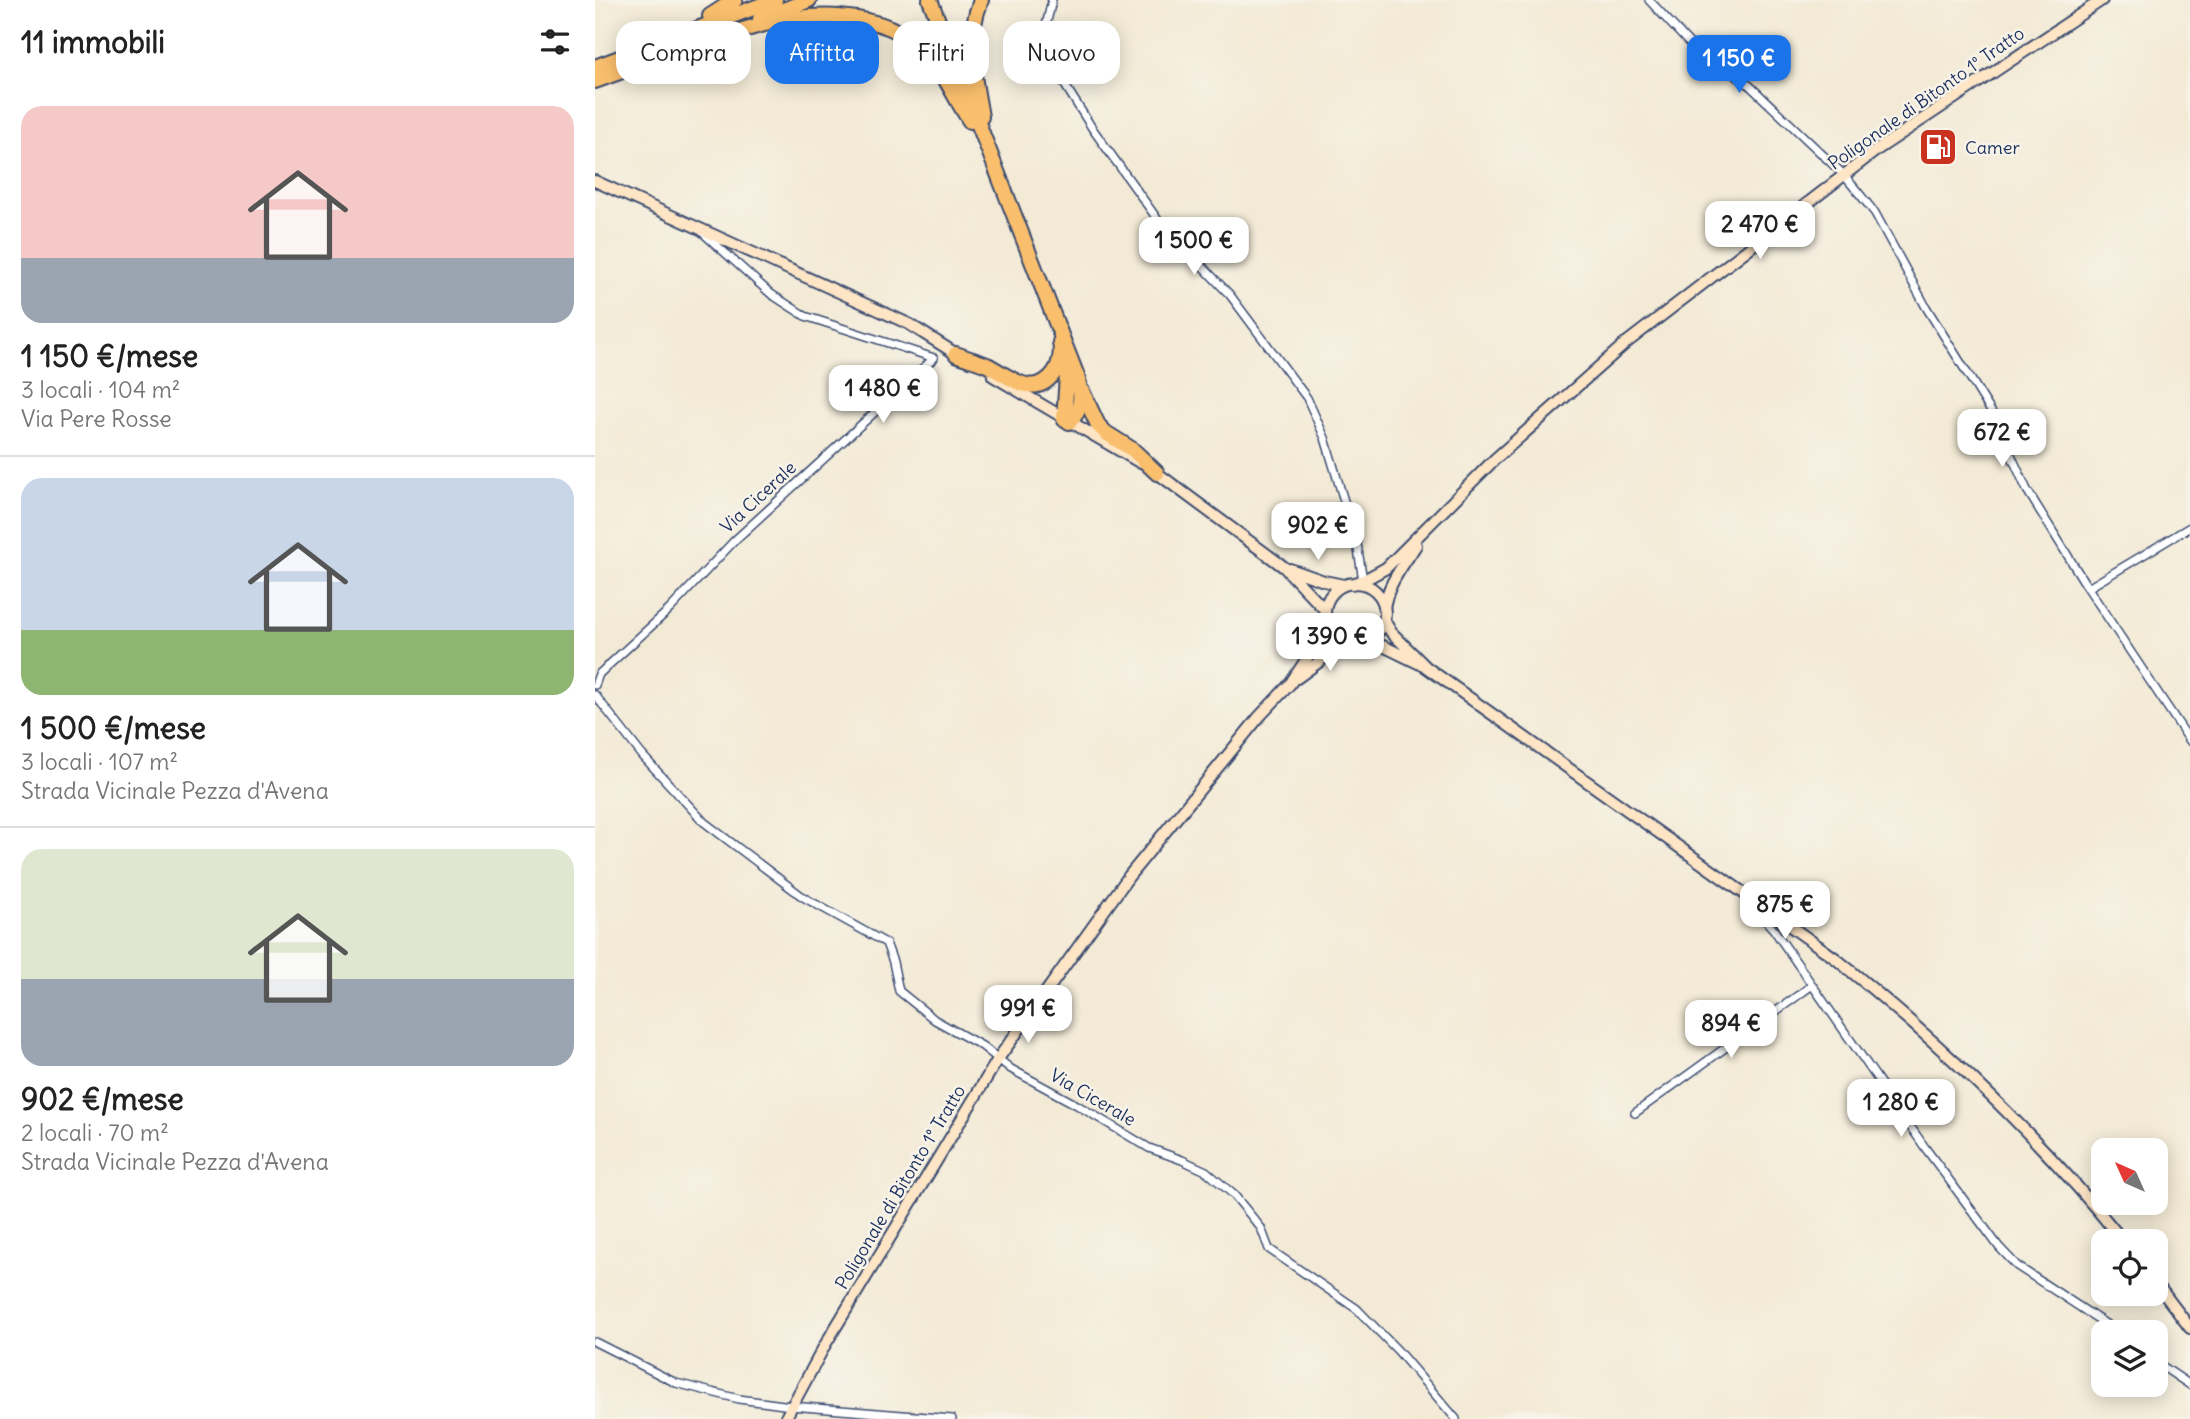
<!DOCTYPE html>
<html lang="it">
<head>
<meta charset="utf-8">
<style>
  :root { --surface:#fff; --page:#f6f6f6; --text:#222; --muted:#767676; --line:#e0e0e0; --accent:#1a73e8 }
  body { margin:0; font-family:Delius,sans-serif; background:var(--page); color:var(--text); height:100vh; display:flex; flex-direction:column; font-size:26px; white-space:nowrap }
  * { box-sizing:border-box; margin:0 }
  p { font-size:23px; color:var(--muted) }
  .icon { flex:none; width:38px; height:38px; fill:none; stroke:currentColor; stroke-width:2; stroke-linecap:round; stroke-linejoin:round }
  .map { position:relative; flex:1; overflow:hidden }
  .sheet { display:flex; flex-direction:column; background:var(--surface); width:595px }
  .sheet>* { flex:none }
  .guide { position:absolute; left:21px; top:21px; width:665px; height:63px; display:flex; gap:14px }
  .needle { width:46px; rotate:315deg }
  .tools { position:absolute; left:1496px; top:1138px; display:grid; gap:14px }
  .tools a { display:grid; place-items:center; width:77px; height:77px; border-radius:14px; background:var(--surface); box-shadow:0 4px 18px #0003; font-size:35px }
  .price { position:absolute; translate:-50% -60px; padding:0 16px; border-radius:14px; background:#fff; color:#222; font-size:23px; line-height:46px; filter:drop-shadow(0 2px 4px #0008) }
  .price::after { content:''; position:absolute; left:50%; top:42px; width:21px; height:16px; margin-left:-10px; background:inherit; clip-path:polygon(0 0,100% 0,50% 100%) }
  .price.current { background:var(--accent); color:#fff }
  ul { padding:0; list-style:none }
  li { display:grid; align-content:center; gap:14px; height:371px; padding:0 21px }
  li+li { border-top:2px solid var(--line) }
  li span { display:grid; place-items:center; height:217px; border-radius:21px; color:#555 }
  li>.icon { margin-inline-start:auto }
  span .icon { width:126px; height:126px; fill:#fffc; stroke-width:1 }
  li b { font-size:30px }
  h2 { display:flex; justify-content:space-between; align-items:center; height:84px; padding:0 21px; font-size:30px }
  .tag { padding:0 24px; border-radius:21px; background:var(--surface); box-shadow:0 4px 18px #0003; font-size:24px; line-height:63px }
  .tag.current { background:var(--accent); color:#fff }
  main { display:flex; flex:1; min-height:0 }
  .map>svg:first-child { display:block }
</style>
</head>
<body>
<main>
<section class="sheet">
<h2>11 immobili<svg class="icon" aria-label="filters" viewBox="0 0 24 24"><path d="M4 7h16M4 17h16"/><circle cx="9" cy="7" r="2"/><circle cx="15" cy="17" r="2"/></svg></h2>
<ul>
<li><span style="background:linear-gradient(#f6c9c9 70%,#9aa5b1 0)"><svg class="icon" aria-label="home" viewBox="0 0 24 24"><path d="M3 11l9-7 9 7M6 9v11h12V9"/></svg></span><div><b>1 150 €/mese</b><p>3 locali · 104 m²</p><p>Via Pere Rosse</p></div></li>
<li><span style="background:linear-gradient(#c9d6e8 70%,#8fb573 0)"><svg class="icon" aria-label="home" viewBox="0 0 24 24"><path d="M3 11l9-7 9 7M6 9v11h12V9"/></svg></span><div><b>1 500 €/mese</b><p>3 locali · 107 m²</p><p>Strada Vicinale Pezza d'Avena</p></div></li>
<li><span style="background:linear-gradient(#dfe7d0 60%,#9aa5b1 0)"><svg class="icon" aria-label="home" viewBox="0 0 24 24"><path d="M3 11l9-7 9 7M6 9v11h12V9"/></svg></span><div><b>902 €/mese</b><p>2 locali · 70 m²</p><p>Strada Vicinale Pezza d'Avena</p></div></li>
</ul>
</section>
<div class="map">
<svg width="1595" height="1419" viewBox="0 0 1595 1419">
  <rect width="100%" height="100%" fill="#f7f3e8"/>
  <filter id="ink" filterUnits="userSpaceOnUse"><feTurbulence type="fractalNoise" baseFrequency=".0143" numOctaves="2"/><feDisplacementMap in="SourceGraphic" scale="14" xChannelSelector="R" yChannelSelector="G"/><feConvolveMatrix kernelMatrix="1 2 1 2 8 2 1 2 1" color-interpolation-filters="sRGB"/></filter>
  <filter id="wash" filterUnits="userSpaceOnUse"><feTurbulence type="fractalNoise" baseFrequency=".00686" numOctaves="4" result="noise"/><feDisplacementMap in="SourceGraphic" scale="28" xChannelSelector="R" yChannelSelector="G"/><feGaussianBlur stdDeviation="1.57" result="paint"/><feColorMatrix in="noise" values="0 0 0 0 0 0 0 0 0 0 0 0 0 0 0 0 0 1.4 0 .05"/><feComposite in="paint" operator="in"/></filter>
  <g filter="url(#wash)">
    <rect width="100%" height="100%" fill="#f3ead5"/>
  </g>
  <g filter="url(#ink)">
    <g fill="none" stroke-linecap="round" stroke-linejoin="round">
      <defs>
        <path id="minor" d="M457,0l-11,47 51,81 66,92 72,75 77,103 18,40 32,106 6,36
          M1054,0l39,42 61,43 95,90 31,38 51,94 66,106 35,77 59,95 104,156
          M1493,588l102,-61
          M0,685l4,-11 71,-65 65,-69 199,-182 -129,-42 -34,-22 -68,-61
          M0,695l47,60 62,67 99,75 83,46 7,19 6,29 36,29 47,26 29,23 66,36 72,43 33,12 24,11 28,24 27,33 8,21 88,60 41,42 58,68
          M1152,900l27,30 152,219 73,98 18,19 101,66
          M1040,1113l176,-127
          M0,1342l81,41 63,16 52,7 161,13
          M1561,1362l34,23"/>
        <path id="secondary" d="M0,181l314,143 52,33
          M398,376l146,86
          M558,470l131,97 41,43
          M695,569l34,12 20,4
          M730 613a30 30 0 1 1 60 0a30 30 0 1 1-60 0Z
          M757,584l14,-5 20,-11 109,-109 131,-116 252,-194 224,-149
          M789,608c4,-25 19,-42 32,-63
          M789,620l7,12 35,35 409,291c105,85 203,177 288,283
          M769,641l19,5 37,18
          M702,678l34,-25 25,-9
          M1561,1283l34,45
          M190,1419l40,-74 173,-286 131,-183 130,-159 31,-33 25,-38 10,-32"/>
        <path id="motorway" d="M335,0l147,376c5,17 6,34 -8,46
          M386,0c-17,44 -7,73 0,117
          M115,16l25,-16
          M165,19l49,-19
          M60,59c34,-10 67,-24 102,-33 52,-14 125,-17 167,24 20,21 30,47 46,71
          M0,67l180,-67
          M0,81l68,-25
          M361,354c10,4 21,7 31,11 21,10 46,36 67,8 6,-8 8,-21 6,-31
          M487,391l16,34 8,8 27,17 24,23
          M469,419l3,-43 -3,-16"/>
      </defs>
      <use href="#minor" stroke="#3b4b70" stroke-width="10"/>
      <use href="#secondary" stroke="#3b4b70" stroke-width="14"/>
      <use href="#motorway" stroke="#3b4b70" stroke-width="18"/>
      <use href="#minor" stroke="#fff" stroke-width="7"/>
      <use href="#secondary" stroke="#fde5c5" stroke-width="10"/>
      <use href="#motorway" stroke="#f9bf6d" stroke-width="14"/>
    </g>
  </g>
  <defs>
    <symbol id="fuel-square" viewBox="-11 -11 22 22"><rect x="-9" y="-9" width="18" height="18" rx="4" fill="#c8321e" stroke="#f7f3e8"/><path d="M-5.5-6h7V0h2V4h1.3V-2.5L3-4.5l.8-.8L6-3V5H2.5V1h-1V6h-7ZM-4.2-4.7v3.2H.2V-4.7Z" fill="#fff"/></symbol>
  </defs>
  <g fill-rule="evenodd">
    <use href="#fuel-square" x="1321" y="125" width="44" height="44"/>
  </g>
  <g text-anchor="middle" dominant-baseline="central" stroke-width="5" stroke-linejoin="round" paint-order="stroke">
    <g font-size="18" fill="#1b2f5e" stroke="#f7f3e8">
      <text transform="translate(1331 98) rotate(-35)">Poligonale di Bitonto 1° Tratto</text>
      <text transform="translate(163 497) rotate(-43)">Via Cicerale</text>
      <text transform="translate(498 1097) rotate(30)">Via Cicerale</text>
      <text transform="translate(305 1187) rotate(-59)">Poligonale di Bitonto 1° Tratto</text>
    </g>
    <g font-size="18" fill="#1b2f5e" stroke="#f7f3e8" text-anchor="start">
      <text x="1370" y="147">Camer</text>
    </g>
  </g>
</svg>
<div class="tools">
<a><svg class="needle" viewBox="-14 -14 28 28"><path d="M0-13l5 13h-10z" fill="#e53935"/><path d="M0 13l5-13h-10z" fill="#767676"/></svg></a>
<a><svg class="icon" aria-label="locate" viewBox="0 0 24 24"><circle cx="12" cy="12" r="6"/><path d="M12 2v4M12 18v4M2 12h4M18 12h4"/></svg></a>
<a><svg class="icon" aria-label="layers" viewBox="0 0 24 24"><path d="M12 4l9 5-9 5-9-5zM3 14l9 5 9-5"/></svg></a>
</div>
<b class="price current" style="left:1144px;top:95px">1 150 €</b>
<b class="price" style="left:1165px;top:261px">2 470 €</b>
<b class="price" style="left:599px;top:277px">1 500 €</b>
<b class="price" style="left:288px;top:425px">1 480 €</b>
<b class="price" style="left:1407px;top:469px">672 €</b>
<b class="price" style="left:723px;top:562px">902 €</b>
<b class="price" style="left:735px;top:673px">1 390 €</b>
<b class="price" style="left:1190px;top:941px">875 €</b>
<b class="price" style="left:433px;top:1045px">991 €</b>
<b class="price" style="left:1136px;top:1060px">894 €</b>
<b class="price" style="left:1306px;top:1139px">1 280 €</b>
<div class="guide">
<a class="tag">Compra</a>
<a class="tag current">Affitta</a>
<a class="tag">Filtri</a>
<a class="tag">Nuovo</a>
</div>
</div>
</main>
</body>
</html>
